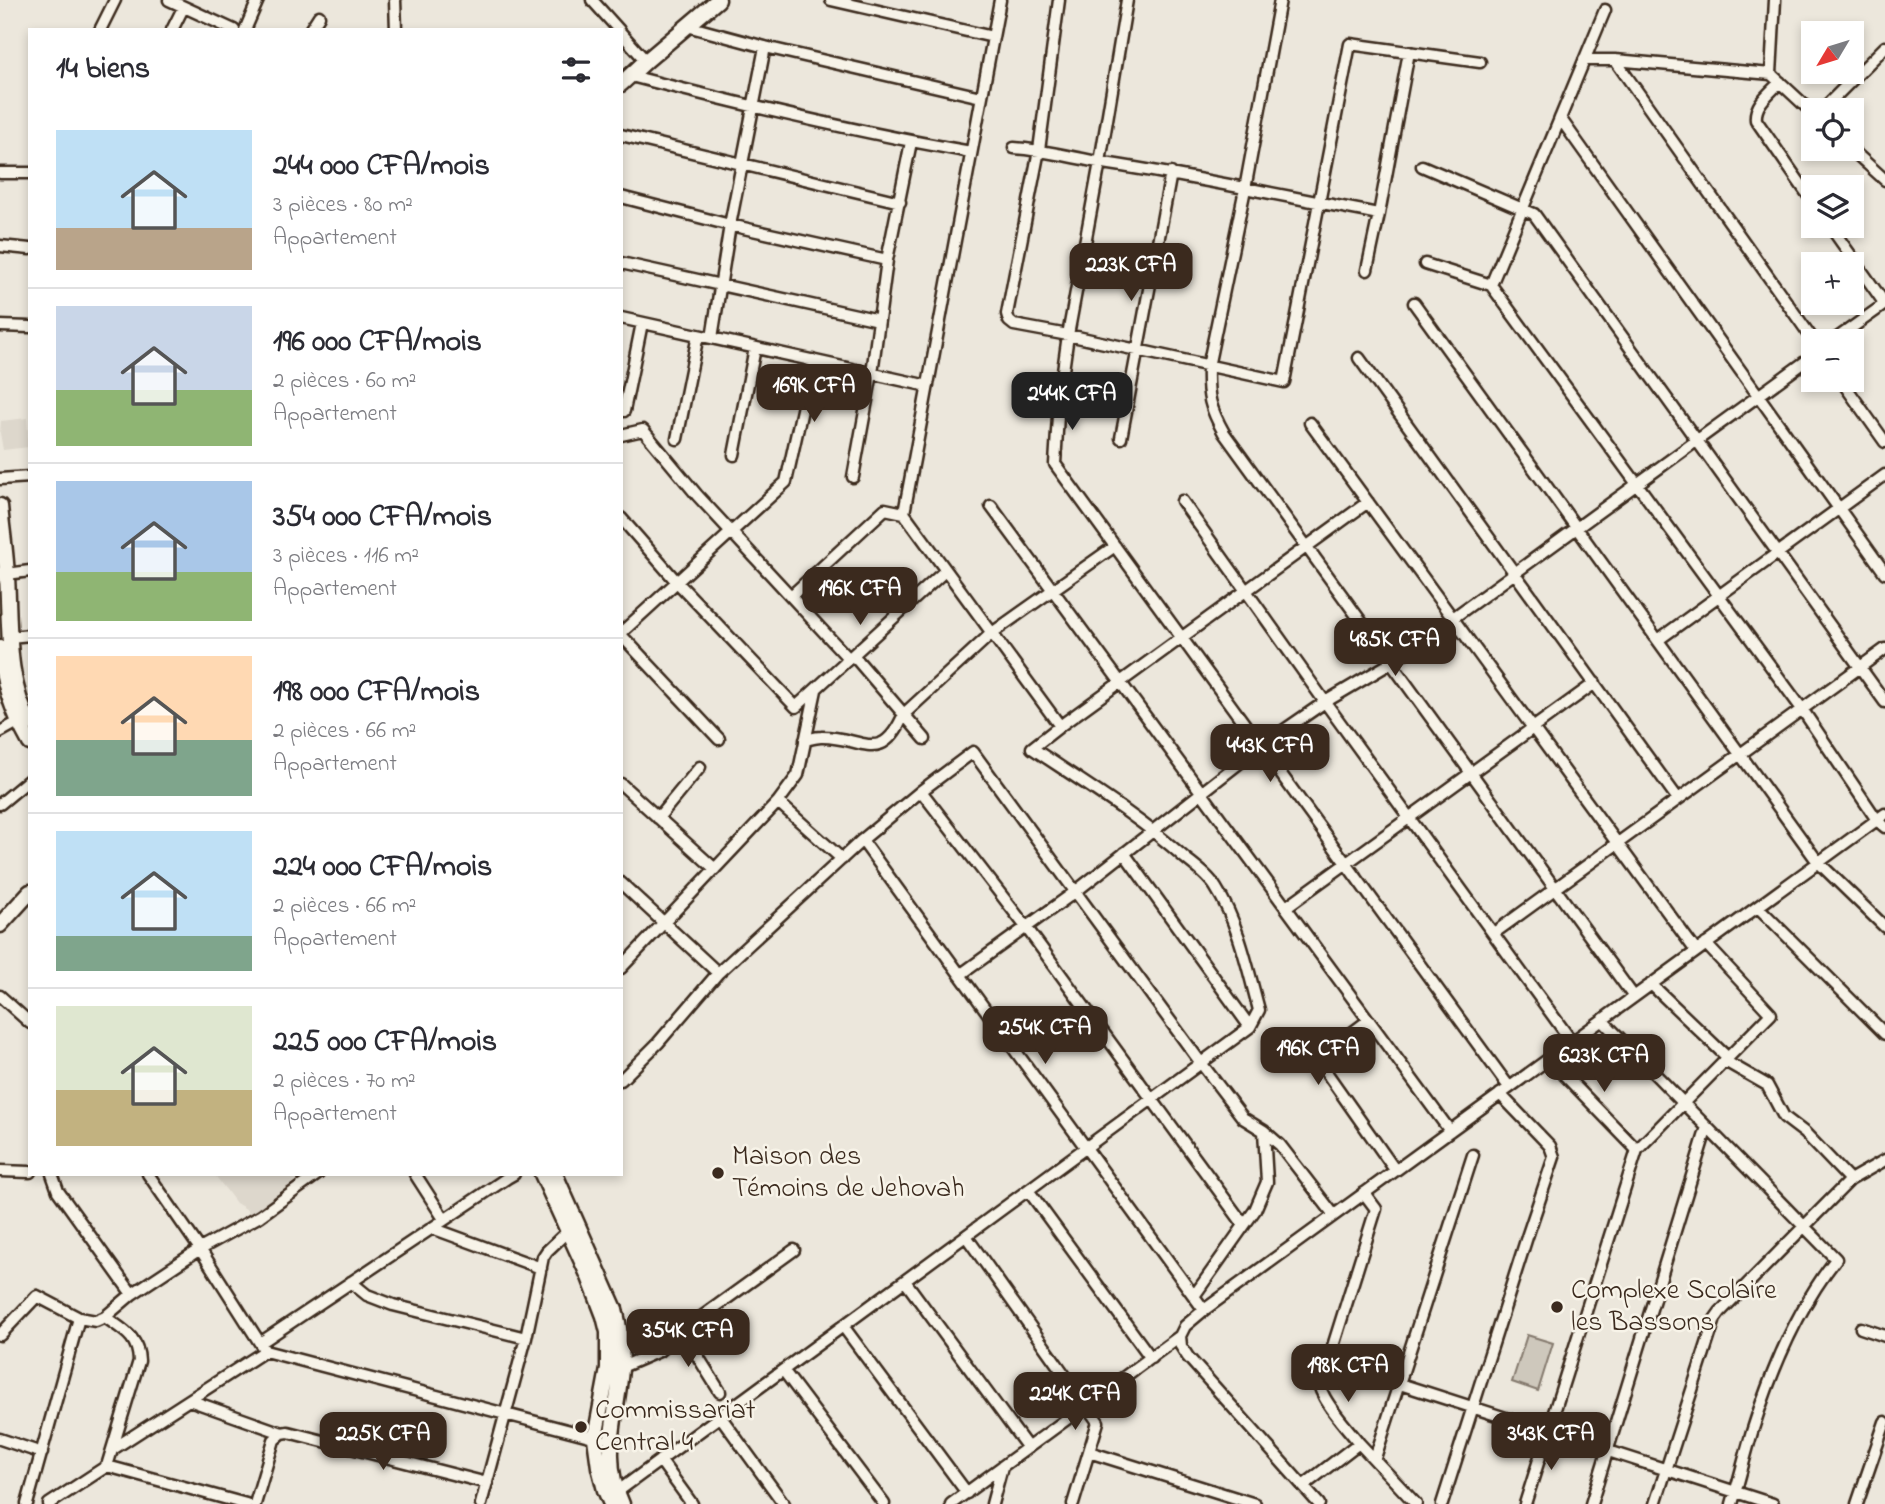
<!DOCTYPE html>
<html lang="fr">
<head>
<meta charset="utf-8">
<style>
  :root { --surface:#fff; --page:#f2f2f3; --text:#2b2b33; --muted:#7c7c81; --line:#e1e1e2; --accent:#3b2a1e }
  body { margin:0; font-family:"Indie Flower",sans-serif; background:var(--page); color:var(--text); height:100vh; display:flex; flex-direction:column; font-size:26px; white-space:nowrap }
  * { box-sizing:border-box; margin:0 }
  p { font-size:23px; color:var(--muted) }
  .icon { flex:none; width:38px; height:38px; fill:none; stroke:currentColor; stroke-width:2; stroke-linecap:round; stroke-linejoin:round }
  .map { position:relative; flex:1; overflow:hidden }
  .side { position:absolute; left:28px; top:28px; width:595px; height:1148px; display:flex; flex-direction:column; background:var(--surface); border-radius:0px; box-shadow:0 4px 10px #0003 }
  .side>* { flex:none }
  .needle { width:46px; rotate:232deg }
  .tools { position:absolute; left:1801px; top:21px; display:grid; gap:14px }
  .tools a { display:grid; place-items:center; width:63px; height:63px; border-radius:0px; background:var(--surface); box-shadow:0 4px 10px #0003; font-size:35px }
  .price { position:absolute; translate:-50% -60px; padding:0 16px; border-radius:14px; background:var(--accent); color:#fff; font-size:23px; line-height:46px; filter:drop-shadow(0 2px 4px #0008) }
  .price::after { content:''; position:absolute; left:50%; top:42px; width:21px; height:16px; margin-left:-10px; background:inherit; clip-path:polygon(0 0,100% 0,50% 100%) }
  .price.active { background:#222; color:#fff }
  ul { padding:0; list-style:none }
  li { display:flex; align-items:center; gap:21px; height:175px; padding:0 28px }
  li+li { border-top:2px solid var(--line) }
  li span { display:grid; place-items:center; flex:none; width:196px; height:140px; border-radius:0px; color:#555 }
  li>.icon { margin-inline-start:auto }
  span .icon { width:84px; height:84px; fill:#fffc; stroke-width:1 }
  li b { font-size:30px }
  h2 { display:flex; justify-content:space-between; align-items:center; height:84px; padding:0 28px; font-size:30px }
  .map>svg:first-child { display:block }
</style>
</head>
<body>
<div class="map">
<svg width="1885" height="1504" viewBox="0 0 1885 1504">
  <rect width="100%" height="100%" fill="#ece7dc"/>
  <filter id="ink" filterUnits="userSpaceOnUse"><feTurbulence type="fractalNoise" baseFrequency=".0143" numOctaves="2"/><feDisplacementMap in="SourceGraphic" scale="14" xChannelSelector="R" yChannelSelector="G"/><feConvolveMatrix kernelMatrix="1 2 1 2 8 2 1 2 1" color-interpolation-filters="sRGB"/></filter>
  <g filter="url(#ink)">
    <path fill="#ddd7cc" d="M27,418l2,29 -26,3 -3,-17 1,-12z
      M214,1174h89l-53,42 -4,-7 -10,-6z"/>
    <path fill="#cec8bc" stroke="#84796d" stroke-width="2" d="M1527,1335l26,8 -15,48 -26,-9z"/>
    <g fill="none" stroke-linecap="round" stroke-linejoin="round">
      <defs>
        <path id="minor" d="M169,0l65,30
          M395,0l1,30
          M592,0l27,30
          M831,0l162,37
          M1059,0l-20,150 -32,164 2,7 5,4 54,10 216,47 66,-338 130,18
          M1127,0l-27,162 -32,173 -9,64 -4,65 454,623
          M1280,0l-35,189 -37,178c-1,29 2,41 16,66l410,564
          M687,26l78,21 216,50
          M100,30l15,-30
          M172,30l11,-22
          M245,30l13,-30
          M310,30l9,-14
          M621,33l25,28
          M1584,60h31l156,14 42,39
          M1615,60l199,281
          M1771,74l4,-74
          M631,76c112,29 225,56 340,76
          M1780,82c-10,11 -26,22 -24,38l57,82
          M1822,110l63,-63
          M1560,118l325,455
          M621,135l279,67
          M1014,148c31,2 60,10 90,15 92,14 184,34 275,51
          M1851,149l34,31
          M1422,166l112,48 351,488
          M0,173h30
          M621,197l109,28 157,35
          M1830,226l55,78
          M0,246l30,3
          M621,263l258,57
          M1425,264l66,21 311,424 75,111 8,7
          M1367,270l12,-56 30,-162
          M1491,285l114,-275
          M1414,303l404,559 67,65
          M621,318l307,68
          M0,326l30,1
          M712,338l18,-113 35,-178
          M1833,341l52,-37
          M1359,358l319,441
          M1841,380l44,62
          M624,411l18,-88
          M1310,423l386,528
          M621,435l22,-5 54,65 152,164
          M1121,438l50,-265
          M677,439l21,-104
          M734,455l21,-107
          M853,477l19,-104 15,-113 24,-118
          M0,479l30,-2
          M1182,501l143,201 247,340
          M991,506l459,625
          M904,513l96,-513
          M621,518l56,64 119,125 150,-137
          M7,574l23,-3
          M791,596l94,-87 19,4 156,213
          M621,633l165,-151 27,-122
          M621,635l98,104
          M10,637l20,-2
          M1658,640l227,-165
          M853,655l72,84
          M0,732l18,-10
          M805,740c5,-1 11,-3 16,-3 41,-1 60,30 83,-23l88,-81 123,-87
          M621,784l94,85
          M921,791l105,136 218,298
          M778,802l64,57
          M0,804l30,-25
          M658,818l42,-51
          M862,840l342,470
          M1124,853l126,174
          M621,883l97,90
          M1286,907l309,-224
          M1758,907l127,127
          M1494,933l391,-284
          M621,968l157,-166 20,-27 18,-85
          M960,975l115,-83 186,-146 64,-44 66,-39 422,-307
          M1651,984l77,74
          M0,996l30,27
          M1369,1020l-52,39 78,111
          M1602,1020l234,239c-39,50 -65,112 -84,173 -7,24 -13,48 -20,72
          M1549,1059l88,91
          M1725,1061l42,24 17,32 21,16 45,47
          M621,1080l37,-37 60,-70 144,-133 59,-49 52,-39 228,311 42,55 21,13 16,14 54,70
          M0,1171l30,1
          M52,1174l6,17 74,103
          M148,1174l52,75 65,102 336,88
          M415,1174l29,45
          M1028,1190l123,168
          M432,1228l109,40
          M966,1236l132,186 -25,82
          M905,1281l123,167
          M351,1282l16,13 26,10 133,33
          M1194,1296l61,-86 12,-28 -3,-51
          M105,1317l27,-23 68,-45 60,-33 58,-42
          M843,1326l124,167
          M1861,1328l24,8
          M682,1331l38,61
          M0,1335l37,-39 42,22
          M1180,1336l1,10 7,11 131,147
          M260,1343l247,-165 7,-4
          M1329,1359l71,25 373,120
          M622,1367l37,-16 23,-20 112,-81
          M783,1370l101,134
          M189,1400l93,33 6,-1 199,51
          M720,1416l64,88
          M0,1439l42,14
          M1359,1443c-15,-20 -50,-53 -40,-79l10,-5 47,-150 -12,-16
          M113,1449l152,-98
          M1089,1452l166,52
          M1375,1458l98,-303
          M660,1460l32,44
          M107,1466l139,38
          M1303,1486l56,-43 57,61
          M617,1492l633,-465 9,-17c-11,-40 -20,-86 -43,-122 -7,-12 -20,-21 -31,-30 -47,-42 -101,-75 -153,-110l28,-22 308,-224
          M27,1504l52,-186 17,3 9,-4c19,14 33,19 34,44l-32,105 -58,38
          M255,1504l19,-64 8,-7
          M481,1504l45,-166 17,-81 4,-6 21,-20
          M951,1504l229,-168 5,-10 19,-16 681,-496
          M992,1504l10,-37
          M1442,1504l85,-267 27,-80 -4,-11 -50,-52
          M1525,1504l112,-354 134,-136 -65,-70
          M1591,1504l116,-377
          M1655,1504l60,-185 5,-7 130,-132 35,-20
          M1857,1504l28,-82"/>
        <path id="secondary" d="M621,84l25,-23 72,-61
          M0,506c2,23 6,47 7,71 3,46 -1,105 23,146
          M0,648c2,35 13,65 30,95
          M0,925l30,-33
          M542,1174l47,103 15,39 4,16v37l-13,69 4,29 6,23 6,14
          M555,1174l60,135c5,20 8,40 6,60 -4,48 -21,89 1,135"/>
      </defs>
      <use href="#minor" stroke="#3b2a1e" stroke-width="15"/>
      <use href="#secondary" stroke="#3b2a1e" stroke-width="19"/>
      <use href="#minor" stroke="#f7f3e8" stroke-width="10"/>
      <use href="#secondary" stroke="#f7f3e8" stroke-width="14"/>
    </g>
  </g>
  <g fill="#3b2a1e" stroke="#f7f3e8" stroke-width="2.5">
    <circle cx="718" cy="1173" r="7"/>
    <circle cx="1557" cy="1307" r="7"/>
    <circle cx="581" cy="1427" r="7"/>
  </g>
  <g text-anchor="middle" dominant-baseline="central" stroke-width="5" stroke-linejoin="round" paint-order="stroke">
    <g font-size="28" fill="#3b2a1e" stroke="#f7f3e8" text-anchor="start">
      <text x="732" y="1157">Maison des<tspan x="732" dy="32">Témoins de Jehovah</tspan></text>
      <text x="1571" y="1291">Complexe Scolaire<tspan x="1571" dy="32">les Bassons</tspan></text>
      <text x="595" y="1411">Commissariat<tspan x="595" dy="32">Central 4</tspan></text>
    </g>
  </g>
</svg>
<div class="tools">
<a><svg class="needle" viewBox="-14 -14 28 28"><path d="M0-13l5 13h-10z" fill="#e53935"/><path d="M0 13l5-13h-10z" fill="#7c7c81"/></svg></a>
<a><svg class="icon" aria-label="locate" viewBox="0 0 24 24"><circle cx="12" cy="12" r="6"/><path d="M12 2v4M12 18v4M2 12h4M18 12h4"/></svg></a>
<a><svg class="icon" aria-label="layers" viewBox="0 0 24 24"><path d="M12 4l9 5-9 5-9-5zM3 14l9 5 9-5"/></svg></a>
<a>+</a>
<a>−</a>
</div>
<b class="price" style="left:1131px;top:303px">223K CFA</b>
<b class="price" style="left:814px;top:424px">169K CFA</b>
<b class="price active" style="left:1072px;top:432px">244K CFA</b>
<b class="price" style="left:860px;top:627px">196K CFA</b>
<b class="price" style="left:1395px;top:678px">485K CFA</b>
<b class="price" style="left:1270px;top:784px">443K CFA</b>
<b class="price" style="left:1045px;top:1066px">254K CFA</b>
<b class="price" style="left:1318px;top:1087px">196K CFA</b>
<b class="price" style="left:1604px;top:1094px">623K CFA</b>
<b class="price" style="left:688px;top:1369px">354K CFA</b>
<b class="price" style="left:1348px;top:1404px">198K CFA</b>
<b class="price" style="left:1075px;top:1432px">224K CFA</b>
<b class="price" style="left:383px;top:1472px">225K CFA</b>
<b class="price" style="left:1551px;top:1472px">343K CFA</b>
<section class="side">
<h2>14 biens<svg class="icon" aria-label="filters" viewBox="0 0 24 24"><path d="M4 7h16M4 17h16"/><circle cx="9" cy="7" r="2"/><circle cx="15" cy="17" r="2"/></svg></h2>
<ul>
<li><span style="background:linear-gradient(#bfe0f5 70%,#b9a48a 0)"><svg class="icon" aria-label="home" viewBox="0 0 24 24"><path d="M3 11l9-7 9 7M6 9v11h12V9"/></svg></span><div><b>244 000 CFA/mois</b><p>3 pièces · 80 m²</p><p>Appartement</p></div></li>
<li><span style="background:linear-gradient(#c9d6e8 60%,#8fb573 0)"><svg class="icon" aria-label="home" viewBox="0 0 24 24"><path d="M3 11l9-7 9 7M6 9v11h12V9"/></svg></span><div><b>196 000 CFA/mois</b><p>2 pièces · 60 m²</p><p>Appartement</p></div></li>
<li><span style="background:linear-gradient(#a9c7e8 65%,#8fb573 0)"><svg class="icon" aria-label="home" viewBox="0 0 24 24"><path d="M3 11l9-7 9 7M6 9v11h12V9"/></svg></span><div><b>354 000 CFA/mois</b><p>3 pièces · 116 m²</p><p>Appartement</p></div></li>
<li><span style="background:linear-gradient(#ffd9b3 60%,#7fa58c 0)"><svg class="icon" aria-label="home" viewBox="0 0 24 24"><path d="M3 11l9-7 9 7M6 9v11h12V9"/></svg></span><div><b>198 000 CFA/mois</b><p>2 pièces · 66 m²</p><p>Appartement</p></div></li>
<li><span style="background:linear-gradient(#bfe0f5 75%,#7fa58c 0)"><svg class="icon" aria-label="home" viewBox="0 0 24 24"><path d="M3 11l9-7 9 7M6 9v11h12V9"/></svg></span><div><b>224 000 CFA/mois</b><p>2 pièces · 66 m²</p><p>Appartement</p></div></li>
<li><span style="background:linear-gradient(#dfe7d0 60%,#c2b280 0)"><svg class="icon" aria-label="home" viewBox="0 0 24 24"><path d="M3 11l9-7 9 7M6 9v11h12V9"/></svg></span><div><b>225 000 CFA/mois</b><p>2 pièces · 70 m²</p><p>Appartement</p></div></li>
</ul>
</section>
</div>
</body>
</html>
